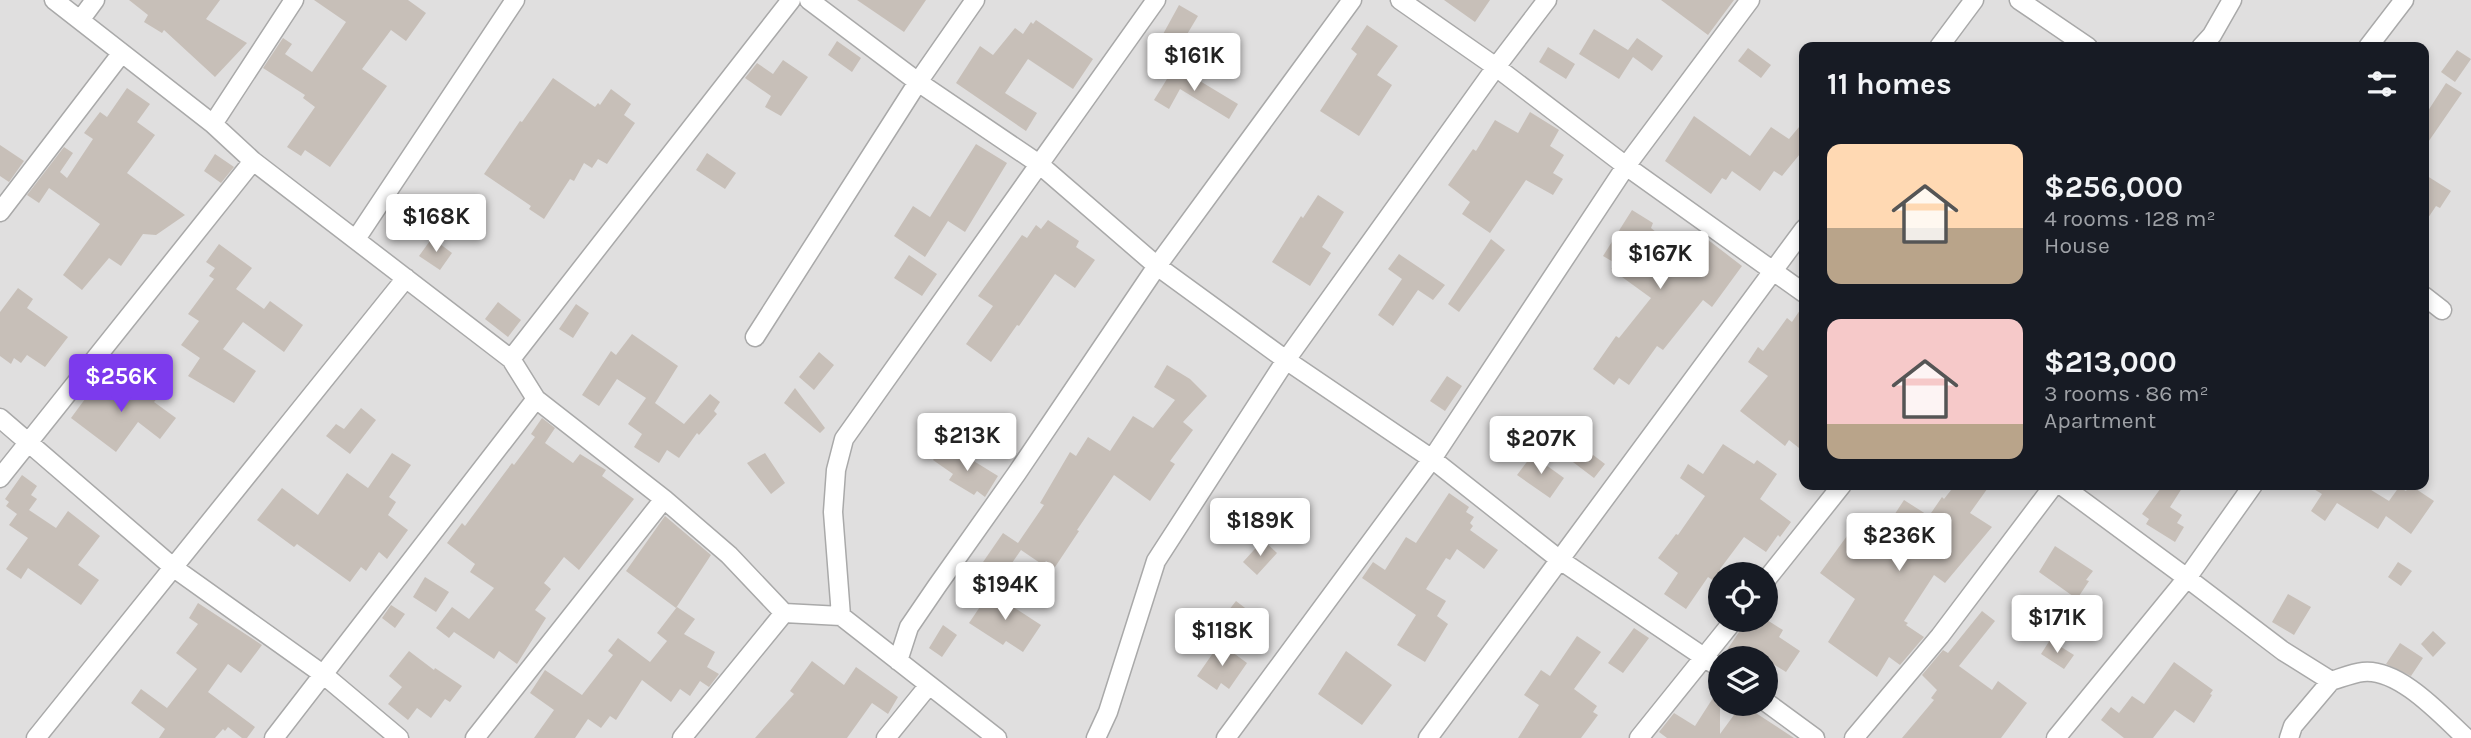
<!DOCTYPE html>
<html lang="en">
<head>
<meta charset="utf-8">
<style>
  :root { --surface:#171b24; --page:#20242c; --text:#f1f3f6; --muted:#9ea1a6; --accent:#7c3aed }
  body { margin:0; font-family:Karla,sans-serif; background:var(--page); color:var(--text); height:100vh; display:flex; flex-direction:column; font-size:26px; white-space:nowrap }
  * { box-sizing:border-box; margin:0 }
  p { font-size:23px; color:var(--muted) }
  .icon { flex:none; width:38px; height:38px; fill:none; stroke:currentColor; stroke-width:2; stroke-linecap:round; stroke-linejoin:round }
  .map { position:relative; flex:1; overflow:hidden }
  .sheet { position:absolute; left:1799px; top:42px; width:630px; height:448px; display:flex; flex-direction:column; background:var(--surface); border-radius:14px; box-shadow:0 4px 10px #0003 }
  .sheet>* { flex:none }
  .buttons { position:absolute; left:1708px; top:562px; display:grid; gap:14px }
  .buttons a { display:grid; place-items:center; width:70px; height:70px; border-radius:50%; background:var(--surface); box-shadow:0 4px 10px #0003; font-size:35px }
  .price { position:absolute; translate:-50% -60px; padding:0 16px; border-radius:7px; background:#fff; color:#222; font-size:23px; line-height:46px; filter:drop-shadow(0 2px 4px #0008) }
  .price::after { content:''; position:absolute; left:50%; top:42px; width:21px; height:16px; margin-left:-10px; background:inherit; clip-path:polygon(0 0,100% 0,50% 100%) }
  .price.selected { background:var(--accent); color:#fff }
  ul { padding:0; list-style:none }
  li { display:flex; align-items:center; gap:21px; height:175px; padding:0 28px }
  li span { display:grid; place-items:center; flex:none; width:196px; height:140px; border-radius:14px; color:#555 }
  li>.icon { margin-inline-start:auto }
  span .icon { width:84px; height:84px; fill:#fffc; stroke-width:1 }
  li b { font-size:30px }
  h2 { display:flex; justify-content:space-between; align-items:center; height:84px; padding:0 28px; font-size:30px }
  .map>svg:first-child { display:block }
</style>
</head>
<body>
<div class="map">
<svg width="2471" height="738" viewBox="0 0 2471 738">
  <rect width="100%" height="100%" fill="#f2efe9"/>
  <path fill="#e0dfdf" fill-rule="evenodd" d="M0,0h2471v738h-2471zM1804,47h620v438h-620zM1720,574h46v46h-46zM1720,658h46v46h-46z"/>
  <path fill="#c7bfb8" d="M129,0h91l-14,19 41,24 -32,34 -51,-47 -2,3 -18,-11 4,-7z
    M314,0h94l18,13 -20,28 -15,-11 -29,39 25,17 -57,81 -25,-17 -4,6 -14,-9 28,-40 -12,-9 2,-3 -42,-27 20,-30 9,6 -7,10 27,18 34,-50z
    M857,0h69l-22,32z
    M1444,0h46l-15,22z
    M1661,0h73l-26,35z
    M1179,5l19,11 -18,30 -18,-10z
    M1036,20l57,39 -20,30 -45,-30 -23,34 32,20 -11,18 -70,-48 24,-37 13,9 22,-27 8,6 8,-12 2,2z
    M1367,25l31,21 -21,29 15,10 -33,51 -39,-25 37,-57 -6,-5z
    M1594,29l34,21 9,-12 26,18 -11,15 -19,-14 -14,22 -40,-25z
    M837,41l24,17 -9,14 -24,-17z
    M1548,47l27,17 -9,15 -27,-17z
    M1748,48l23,17 -10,13 -23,-17z
    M2457,50l14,9 -16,23 -14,-10z
    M783,60l25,17 -27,39 -16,-9 6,-11 -26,-18 12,-15 16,11z
    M1175,66l63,38 -9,15 -49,-30 -11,20 -15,-9z
    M553,78l42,29 3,-4 2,2 11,-16 20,15 -7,11 11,8 -28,41 -9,-5 -6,9 -8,-5 -10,18 -4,-2 -26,40 -15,-10 2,-3 -47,-32 36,-53 2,1z
    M2446,83l16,10 -38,55v-31z
    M127,88l23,16 -13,18 18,13 -28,38 58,42 -29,20 -13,-1 -22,32 -12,-8 -27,32 -19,-15 37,-51 -51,-36 -10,15 -12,-8 37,-48 9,6 -13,19 7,6 26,-39 -9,-6 16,-21 7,5z
    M1530,112l29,18 -9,16 14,9 -11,18 10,6 -10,16 -27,-15 -36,53 -28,-19 8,-12 -22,-17 25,-36 3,2 19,-31 23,13z
    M1694,116l56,40 21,-29 18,12 15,-18v28l-22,27 -8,-5 -14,20 -28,-20 -6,9 -4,-2 -11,16 -46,-33z
    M976,144l31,19 -42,69 -17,-11 -23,36 -31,-21 19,-30 17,11z
    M0,145l24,16 -15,21 -9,-6z
    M707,153l29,20 -11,16 -29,-19z
    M215,154l19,13 -13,16 -17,-12z
    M2424,174l27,17 -11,17 -4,-2 -12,18z
    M1318,195l26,17 -22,35 9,6 -21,33 -38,-24 29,-46 2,2z
    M1632,210l21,13 -2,5 30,24 6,-8 6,5 10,-13 39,30 -30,41 -9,-7 -40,50 -6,-4 -28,39 -10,-7 -5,7 -21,-16 23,-33 3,2 32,-40 -40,-29 4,-6 -12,-7z
    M1048,220l31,21 -3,6 19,13 -20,28 -20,-14 -36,52 -2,-1 -26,37 -25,-18 27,-38 -15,-10 44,-61 5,3 9,-13 5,4z
    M432,238l20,15 -12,17 -21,-14z
    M1491,239l14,11 -46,62 -11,-8z
    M219,244l33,24 -16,21 28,20 6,-8 33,24 -19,27 -41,-30 -20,27 33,22 -22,32 -46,-27 12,-18 -19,-13 18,-24 -11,-7 26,-35 -5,-3 6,-8 -9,-6z
    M1399,254l46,31 -12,15 -15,-10 -25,36 -15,-11 24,-36 -14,-10z
    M909,255l28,19 -15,22 -28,-18z
    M18,288l15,11 -6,9 41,29 -23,30 -18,-12 -6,8 -7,-5 -3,6 -11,-8v-44z
    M498,302l23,18 -13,17 -23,-18z
    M576,304l13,9 -16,25 -14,-9z
    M1804,304v148l-15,-12 -4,6 -45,-35 28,-35 -20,-14 10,-15 5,4 24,-33 5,4z
    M632,334l46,32 -23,37 29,21 26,-30 10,8 -6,9 3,3 -18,21 -2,-2 -18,25 -12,-8 -8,13 -25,-16 8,-13 -14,-10 18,-26 -29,-19 -18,27 -17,-11 29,-44 5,4z
    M819,352l15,13 -20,25 -15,-13z
    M1167,365l23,14 17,17 -24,26 10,8 -23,31 5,3 -25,37 -36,-26 -37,55 2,1 -24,36 -9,-6 -3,4 -22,-15 -20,29 -20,-14 22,-32 15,10 26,-38 -4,-2 30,-51 6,4 12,-19 22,14 23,-35 20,12 22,-28 -21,-13z
    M1447,376l15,10 -17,25 -15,-10z
    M99,380l23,16 10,-13 9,7 3,-5 14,12 -4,5 22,16 -16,21 -22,-17 -22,30 -45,-34z
    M795,388l30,40 -5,5 -36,-30z
    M361,408l15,12 -26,34 -24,-18 10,-12 8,5z
    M542,418l13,10 -10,15 28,20 7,-9 26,16 -4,6 32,23 -55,71 -15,-13 -20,26 7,6 -16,21 11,8 -29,46 -18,-13 -5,8 -40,-27 -5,6 -13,-10 16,-21 17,12 25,-31 -24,-16 5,-8 -28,-21 15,-20 3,3 47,-63 2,2 21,-28 -4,-3z
    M1723,444l31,20 3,-4 20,14 -17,25 31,23 -11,15 -2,-2 -12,17 -22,-15 -24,32v16l-12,-8 -22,32 -22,-15 14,-21 -20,-15 18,-24 2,1 27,-39 -25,-18 8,-14 15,10z
    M1580,445l25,19 -11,14 -25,-19z
    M943,447l19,13 2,-5 34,21 -13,21 -8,-6 -3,4 -25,-15 4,-6 -20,-14z
    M392,453l19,12 -22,32 7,5 -8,13 20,15 -21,29 -8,-7 -13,19 -5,-4 -11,15 -53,-38 -3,3 -37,-27 25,-32 36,27 29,-42 21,15z
    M765,453l20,30 -14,11 -24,-31z
    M1532,455l32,23 -14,20 -33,-23z
    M22,475l15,11 -6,9 6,4 -8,11 27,18 12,-17 32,25 -22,29 21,15 -18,25 -53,-37 -7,11 -15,-10 22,-31 -19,-13 8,-11 -11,-8 3,-4 -4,-3z
    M1955,485h35l-20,28 22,14 -47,56 -11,-8 -30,46 4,2 -2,2 18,12 -24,28 -11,-8 -12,20 -49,-35 27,-43 -35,-26 43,-59 22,15 19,-29 25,16 13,-19 2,2z
    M2163,485h21l-14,22 12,8 -5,8 7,4 -9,15 -29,-18 3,-5 -7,-5z
    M2307,485h56l26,16 10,-14 7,4 4,-6 24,16 -23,33 -25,-18 -8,13 -41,-26 -12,18 -14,-10 11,-17z
    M1449,493l20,14 -3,5 8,5 -4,6 3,3 -3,4 28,20 -14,19 -27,-20 -7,11 -4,-2 -20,31 20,12 -9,15 11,8 -23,38 -28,-17 19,-30 -54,-37 11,-16 12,8 21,-33 10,6z
    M665,516l46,39 -35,53 -50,-37z
    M1263,540l14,13 -20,22 -14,-13z
    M2055,546l38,25 -7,9 3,1 -12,18 -38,-27z
    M2398,562l14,9 -11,15 -13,-9z
    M425,577l24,15 -13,20 -23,-15z
    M992,589l20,13 -2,3 31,20 -18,27 -17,-11 -3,4 -34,-22z
    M2288,594l23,13 -17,28 -22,-13z
    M1236,601l13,10 -19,24 -13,-10z
    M198,603l64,42 -21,28 -13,-9 -20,28 47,35 -8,11h-5l-14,-11 -3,4 -2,-2 -8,9h-56l6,-9 -34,-26 10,-14 26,19 30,-39 -21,-16 22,-29 -9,-6z
    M391,605l14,9 -10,14 -13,-10z
    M677,607l18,12 -11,15 31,18 -8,15 12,7 -10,13 -9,-6 -10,15 -10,-7 -9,13 -29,-22 -26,40 -6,-4 -9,12 -13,-9 -13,19h-41l20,-28 -24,-17 15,-23 37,25 31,-40 -5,-4 10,-13 32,24 17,-21 -10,-8z
    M1982,611l13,10 -36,45 33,24 6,-9 29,22 -26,35h-99l32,-38 -3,-2 6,-8 -15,-15 21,-25 5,3z
    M1747,620h20l16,10 -4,7 21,14 -14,21 -13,-8 -2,3 -5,-4v-5h-28l-11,-8z
    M943,625l14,10 -15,22 -13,-9z
    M1634,628l15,10 -26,35 -15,-10z
    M2433,631l13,12 -13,14 -12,-13z
    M1577,636l24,16 -27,37 23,17 -4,6 5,3 -17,23h-63l21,-33 -15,-10 17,-25 9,6z
    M2050,640l24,15 -10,14 -23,-15z
    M1220,643l27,20 -18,26 -8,-6 -4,7 -20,-14z
    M2400,643l23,15 -12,18 -25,-12z
    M409,651l25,19 1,-2 27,18 -12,16 -5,-3 -14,19 -14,-10 -9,12 -20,-16 14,-17 -13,-11z
    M1346,651l46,34 -30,40 -44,-31z
    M812,661l32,24 12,-18 42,30 -10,17 -16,-11 -25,35h-92l39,-44 -4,-3z
    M2174,662l39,28 -3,4 2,1 -18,28 -19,-13 -22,28h-29l-23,-18 10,-13 8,6 13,-17 12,8z
    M1720,687v47l22,-30 52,34h-127l-8,-6 15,-19 21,13z"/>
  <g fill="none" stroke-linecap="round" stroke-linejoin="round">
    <defs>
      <path id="minor" d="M54,0l159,124 40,37 258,198 25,40 128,100 65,56 55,58 57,3 156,122
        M809,0l109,82 121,82 118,102 129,94 146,99 128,101 160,108
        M1400,0l96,67 130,99 178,127
        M2019,0l69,47
        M81,19l14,-19
        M1939,47l35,-47
        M2201,47l11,-12 20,-35
        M2368,47l36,-47
        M213,124l81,-124
        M0,212l121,-158
        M356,239l159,-239
        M2424,296l18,14
        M755,337l163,-255 57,-82
        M511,359l280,-359
        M0,418l174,150 150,107 75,63
        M0,478l253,-317
        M2061,485l126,93 96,73 48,30c10,-3 22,-8 32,-9 36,-4 78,43 103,66
        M1766,580l76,-95
        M841,616l-8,-104 3,-42 8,-31 312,-439
        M898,661l11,-34 28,-41 80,-113 140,-207 195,-266
        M1766,702l49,36
        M36,738l370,-460
        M274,738l262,-339
        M475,738l189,-239
        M682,738l102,-125
        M886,738l43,-53
        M1096,738l12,-26 48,-151 130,-201 210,-293 51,-67
        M1226,738l206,-279 194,-293 124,-166
        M1428,738l376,-509
        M1639,738l95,-118
        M1854,738l86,-102 114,-151
        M2056,738l131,-160 66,-93
        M2289,738l4,-12 38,-45"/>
    </defs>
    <use href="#minor" stroke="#a9a9a9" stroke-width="21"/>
    <use href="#minor" stroke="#fff" stroke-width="18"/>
  </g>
</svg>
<div class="buttons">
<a><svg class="icon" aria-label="locate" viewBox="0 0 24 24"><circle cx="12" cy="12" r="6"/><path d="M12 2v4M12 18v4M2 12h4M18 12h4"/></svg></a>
<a><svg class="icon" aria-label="layers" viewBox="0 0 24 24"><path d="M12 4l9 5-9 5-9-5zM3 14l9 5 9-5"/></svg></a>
</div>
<b class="price" style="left:1194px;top:93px">$161K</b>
<b class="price" style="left:436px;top:254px">$168K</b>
<b class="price" style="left:1660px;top:291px">$167K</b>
<b class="price selected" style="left:121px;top:414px">$256K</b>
<b class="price" style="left:967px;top:473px">$213K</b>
<b class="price" style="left:1541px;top:476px">$207K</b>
<b class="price" style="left:1260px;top:558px">$189K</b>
<b class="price" style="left:1899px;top:573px">$236K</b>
<b class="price" style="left:1005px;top:622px">$194K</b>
<b class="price" style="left:2057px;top:655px">$171K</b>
<b class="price" style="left:1222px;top:668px">$118K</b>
<section class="sheet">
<h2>11 homes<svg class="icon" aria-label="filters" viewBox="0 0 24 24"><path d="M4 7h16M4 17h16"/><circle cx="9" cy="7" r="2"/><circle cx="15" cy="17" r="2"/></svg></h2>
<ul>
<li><span style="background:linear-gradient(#ffd9b3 60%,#b9a48a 0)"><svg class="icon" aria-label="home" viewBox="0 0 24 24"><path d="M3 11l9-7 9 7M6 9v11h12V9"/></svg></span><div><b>$256,000</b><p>4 rooms · 128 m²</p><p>House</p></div></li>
<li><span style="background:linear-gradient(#f6c9c9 75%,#b9a48a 0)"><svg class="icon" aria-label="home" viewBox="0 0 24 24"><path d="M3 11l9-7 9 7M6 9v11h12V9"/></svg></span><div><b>$213,000</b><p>3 rooms · 86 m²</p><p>Apartment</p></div></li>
</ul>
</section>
</div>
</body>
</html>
